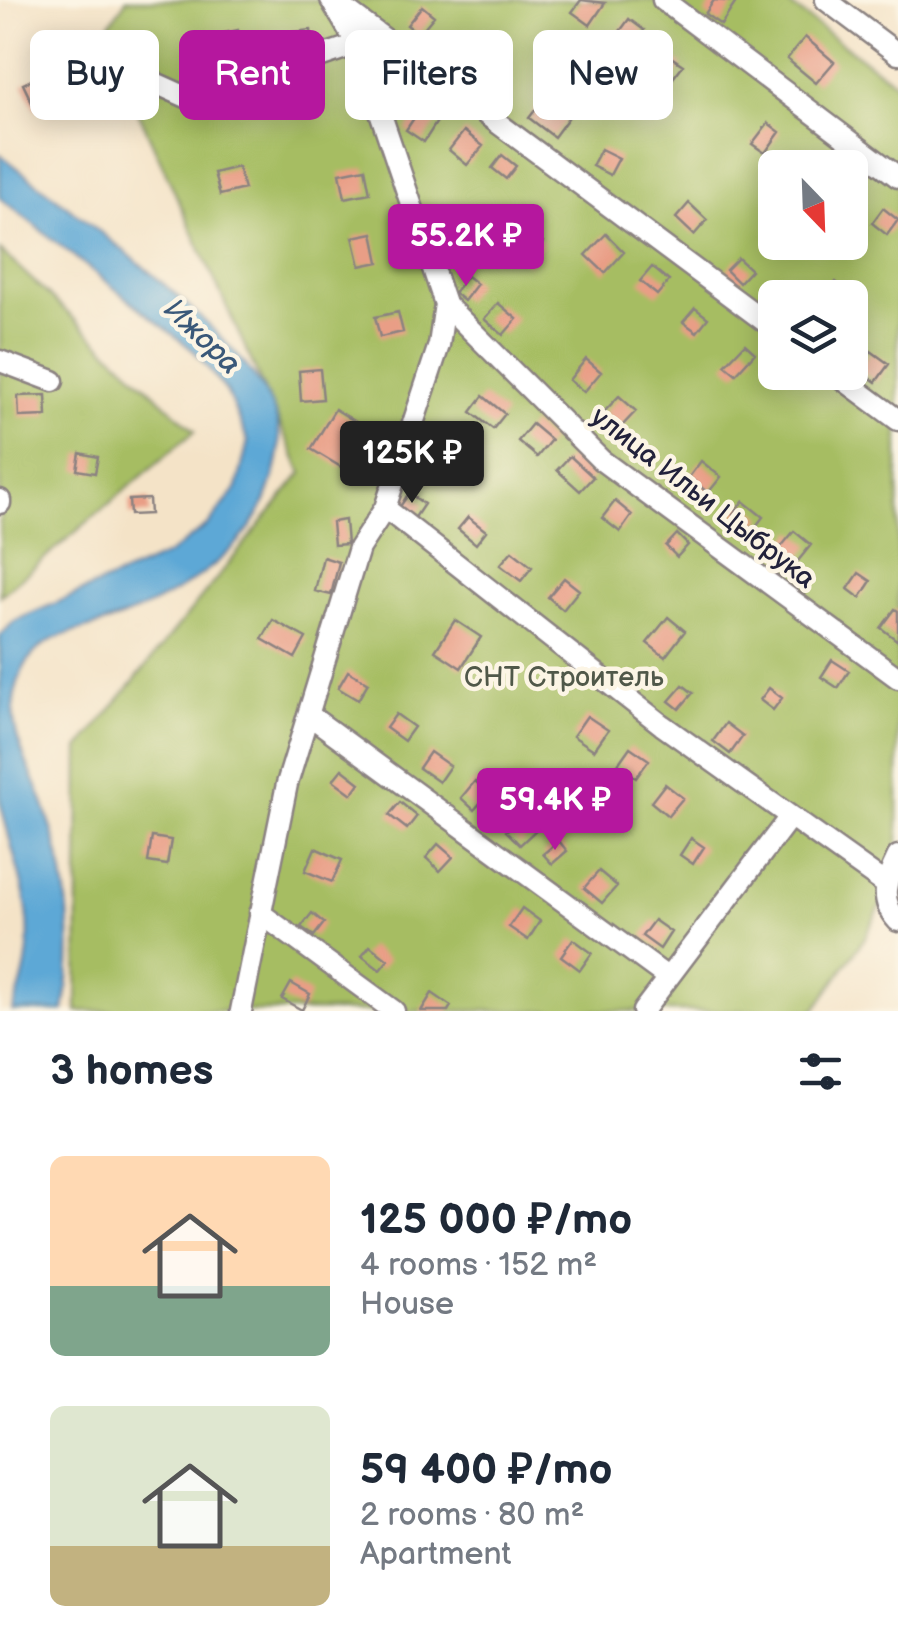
<!DOCTYPE html>
<html lang="en">
<head>
<meta charset="utf-8">
<style>
  :root { --surface:#fff; --page:#f6f6f7; --text:#1f2937; --muted:#747a83; --accent:#b5179e }
  body { margin:0; font-family:"Balsamiq Sans",sans-serif; background:var(--page); color:var(--text); height:100vh; display:flex; flex-direction:column; font-size:38px; white-space:nowrap }
  * { box-sizing:border-box; margin:0 }
  p { font-size:32px; color:var(--muted) }
  .icon { flex:none; width:55px; height:55px; fill:none; stroke:currentColor; stroke-width:2; stroke-linecap:round; stroke-linejoin:round }
  .map { position:relative; height:1011px; overflow:hidden }
  .panel { display:flex; flex-direction:column; background:var(--surface); flex:1 }
  .panel>* { flex:none }
  .hud { position:absolute; left:30px; top:30px; width:840px; height:90px; display:flex; gap:20px }
  .needle { width:65px; rotate:157deg }
  .fabs { position:absolute; left:758px; top:150px; display:grid; gap:20px }
  .fabs a { display:grid; place-items:center; width:110px; height:110px; border-radius:15px; background:var(--surface); box-shadow:0 5px 25px #0003; font-size:50px }
  .price { position:absolute; translate:-50% -85px; padding:0 22px; border-radius:10px; background:var(--accent); color:#fff; font-size:32px; line-height:65px; filter:drop-shadow(0 2px 5px #0008) }
  .price::after { content:''; position:absolute; left:50%; top:60px; width:30px; height:22px; margin-left:-15px; background:inherit; clip-path:polygon(0 0,100% 0,50% 100%) }
  .price.on { background:#222; color:#fff }
  ul { padding:0; list-style:none }
  li { display:flex; align-items:center; gap:30px; height:250px; padding:0 50px }
  li span { display:grid; place-items:center; flex:none; width:280px; height:200px; border-radius:15px; color:#555 }
  li>.icon { margin-inline-start:auto }
  span .icon { width:120px; height:120px; fill:#fffc; stroke-width:1 }
  li b { font-size:42px }
  h2 { display:flex; justify-content:space-between; align-items:center; height:120px; padding:0 50px; font-size:42px }
  .tag { padding:0 35px; border-radius:15px; background:var(--surface); box-shadow:0 5px 25px #0003; font-size:35px; line-height:90px }
  .tag.on { background:var(--accent); color:#fff }
  .map>svg:first-child { display:block }
</style>
</head>
<body>
<div class="map">
<svg width="898" height="1011" viewBox="0 0 898 1011">
  <rect width="100%" height="100%" fill="#fcf5e5"/>
  <filter id="ink" filterUnits="userSpaceOnUse"><feTurbulence type="fractalNoise" baseFrequency=".01" numOctaves="2"/><feDisplacementMap in="SourceGraphic" scale="20" xChannelSelector="R" yChannelSelector="G"/><feConvolveMatrix kernelMatrix="1 2 1 2 8 2 1 2 1" color-interpolation-filters="sRGB"/></filter>
  <filter id="wash" filterUnits="userSpaceOnUse"><feTurbulence type="fractalNoise" baseFrequency=".0048" numOctaves="4" result="noise"/><feDisplacementMap in="SourceGraphic" scale="40" xChannelSelector="R" yChannelSelector="G"/><feGaussianBlur stdDeviation="2.25" result="paint"/><feColorMatrix in="noise" values="0 0 0 0 0 0 0 0 0 0 0 0 0 0 0 0 0 1.4 0 .05"/><feComposite in="paint" operator="in"/></filter>
  <g filter="url(#wash)">
    <rect width="100%" height="100%" fill="#f4e3c7"/>
    <path fill="#a6bd62" stroke="#64704e" stroke-width="2.5" fill-rule="evenodd" d="M126,0h657l115,85v787l-34,67 -50,72h-737l2,-262 223,-276 -199,-439zM775,168h75v74h-75zM775,298h75v74h-75z
      M0,250l195,181 -195,165z"/>
    <path fill="#5da8d6" stroke="#406588" stroke-width="2.5" d="M0,154c67,55 265,191 278,271 5,26 -3,50 -12,74 -23,56 -88,96 -143,118 -51,21 -94,11 -108,77 -8,39 16,74 28,108 25,68 33,138 21,209h-52c36,-88 5,-128 -12,-212 0,-40 0,-119 0,-163l14,-15 153,-66 41,-30 29,-37 11,-47 -21,-49 -33,-41 -194,-153z"/>
    <g id="blocks">
      <path fill="#e99e86" d="M581,0l24,3 -15,22 -18,-13z
        M714,0l22,2 -15,23 -16,-11z
        M422,6l12,10 -15,18 -12,-9z
        M629,19l15,11 -15,19 -14,-11z
        M238,30l4,22 -24,4 -4,-21z
        M311,30l2,13 -21,2 -1,-13z
        M805,37l29,25 -18,21 -29,-24z
        M130,38l10,33 -24,7 -10,-33z
        M472,45l19,16 -12,14 -19,-16z
        M668,55l15,10 -13,17 -14,-10z
        M40,76l12,25 -17,8 -12,-25z
        M543,100l25,18 -14,19 -25,-19z
        M420,109l18,11 -14,22 -18,-12z
        M768,123l12,9 -15,21 -13,-9z
        M464,131l19,15 -16,19 -18,-15z
        M601,149l18,9 -9,17 -18,-9z
        M502,155l14,11 -10,13 -14,-11z
        M238,167l6,22 -24,6 -6,-22z
        M365,168l5,25 -25,5 -5,-25z
        M689,203l18,17 -13,15 -18,-17z
        M883,208l15,12 -11,15 -15,-12z
        M519,226l24,16 -15,22 -24,-17z
        M373,233l6,29 -19,4 -7,-29z
        M606,234l18,18 -19,21 -19,-18z
        M738,258l13,12 -12,13 -13,-13z
        M652,267l17,14 -12,14 -17,-14z
        M467,276l10,8 -13,17 -10,-8z
        M836,282l28,21 -14,20v-25h-26z
        M498,303l19,16 -14,16 -19,-16z
        M695,308l13,10 -11,14 -14,-10z
        M398,312l5,20 -23,5 -5,-20z
        M745,344l10,9 -19,21 -11,-9z
        M871,351l18,13 -13,18 -18,-13z
        M586,359l15,13 -17,20 -15,-12z
        M320,369l3,30 -22,2 -2,-30z
        M46,395l1,21 -28,1 -1,-21z
        M483,396l22,18 -12,15 -22,-17z
        M619,396l17,15 -16,17 -17,-15z
        M335,409l29,18 -23,40 -30,-18z
        M532,424l19,16 -14,17 -19,-16z
        M80,453l18,4 -3,16 -18,-3z
        M570,456l23,21 -13,14 -23,-21z
        M701,461l20,16 -13,16 -19,-16z
        M409,493l15,11 -10,15 -15,-11z
        M149,499l1,15 -20,1 -1,-15z
        M615,501l17,14 -12,17 -18,-14z
        M743,501l20,16 -10,13 -20,-16z
        M468,517l18,14 -10,13 -18,-15z
        M345,520l2,24 -13,1 -2,-23z
        M794,531l17,14 -18,22 -17,-14z
        M677,534l11,11 -11,12 -11,-11z
        M512,551l20,16 -11,14 -21,-16z
        M323,557l16,5 -8,33 -16,-4z
        M859,573l12,8 -11,17 -12,-9z
        M564,578l15,12 -16,20 -15,-13z
        M895,609l3,2v30l-17,-13z
        M668,617l17,14 -20,26 -18,-14z
        M273,620l33,18 -11,20 -33,-19z
        M455,620l26,17 -20,31 -26,-17z
        M832,660l17,11 -11,17 -17,-11z
        M348,671l20,12 -10,17 -20,-12z
        M683,685l10,8 -14,16 -10,-8z
        M769,688l13,10 -9,12 -13,-10z
        M396,714l18,13 -10,14 -18,-13z
        M587,716l21,14 -14,20 -21,-14z
        M726,723l17,13 -13,18 -17,-13z
        M630,747l19,13 -13,18 -18,-14z
        M430,752l20,14 -11,16 -20,-14z
        M342,769l18,14 -8,11 -19,-14z
        M475,781l14,12 -15,17 -13,-12z
        M665,784l18,14 -15,18 -17,-14z
        M400,802l17,14 -10,13 -18,-14z
        M523,815l14,14 -17,16 -14,-14z
        M152,837l19,3 -4,25 -19,-3z
        M691,838l13,9 -11,17 -13,-9z
        M559,841l8,10 -15,13 -9,-10z
        M438,844l15,13 -13,14 -14,-13z
        M315,848l27,12 -10,22 -27,-11z
        M599,871l18,15 -15,17 -18,-15z
        M522,908l18,13 -12,19 -19,-13z
        M312,913l12,10 -10,13 -13,-9z
        M654,920l17,12 -11,17 -18,-13z
        M573,939l19,14 -12,17 -19,-14z
        M370,946l18,14 -8,10 -18,-14z
        M291,983l19,11 -8,16 -20,-11z
        M432,993l19,13 -3,5h-27z"/>
    </g>
  </g>
  <g filter="url(#ink)">
    <use href="#blocks" fill-opacity="0" stroke="#8b8281" stroke-width="2.5"/>
    <g fill="none" stroke-linecap="round" stroke-linejoin="round">
      <defs>
        <path id="minor" d="M663,0l235,177
          M826,0l72,54
          M343,8l432,321
          M151,81l42,19 164,-56
          M445,304l156,156 297,218
          M0,361l53,20
          M833,372l65,48
          M0,500v3
          M385,508l277,217 222,158
          M309,715l358,262
          M898,856c-12,24 -20,44 0,65
          M260,913l134,98
          M241,1011l46,-227 72,-236 26,-40 54,-163 6,-41 -88,-260 -26,-44
          M643,1011l146,-193"/>
      </defs>
      <use href="#minor" stroke="#8b8281" stroke-width="25"/>
      <use href="#minor" stroke="#fff" stroke-width="20"/>
    </g>
  </g>
  <g text-anchor="middle" dominant-baseline="central" stroke-width="9" stroke-linejoin="round" paint-order="stroke">
    <g font-size="28" fill="#22223b" stroke="#fcf5e5">
      <text transform="translate(703 498) rotate(38)">улица Ильи Цыбрука</text>
    </g>
    <g font-size="28" fill="#505849" stroke="#fcf5e5">
      <text x="564" y="677">СНТ Строитель</text>
    </g>
    <g font-size="30" font-style="italic" fill="#3a5879" stroke="#fcf5e5">
      <text transform="translate(202 337) rotate(44)">Ижора</text>
    </g>
  </g>
</svg>
<div class="fabs">
<a><svg class="needle" viewBox="-14 -14 28 28"><path d="M0-13l5 13h-10z" fill="#e53935"/><path d="M0 13l5-13h-10z" fill="#747a83"/></svg></a>
<a><svg class="icon" aria-label="layers" viewBox="0 0 24 24"><path d="M12 4l9 5-9 5-9-5zM3 14l9 5 9-5"/></svg></a>
</div>
<b class="price" style="left:466px;top:289px">55.2K ₽</b>
<b class="price on" style="left:412px;top:506px">125K ₽</b>
<b class="price" style="left:555px;top:853px">59.4K ₽</b>
<div class="hud">
<a class="tag">Buy</a>
<a class="tag on">Rent</a>
<a class="tag">Filters</a>
<a class="tag">New</a>
</div>
</div>
<section class="panel">
<h2>3 homes<svg class="icon" aria-label="filters" viewBox="0 0 24 24"><path d="M4 7h16M4 17h16"/><circle cx="9" cy="7" r="2"/><circle cx="15" cy="17" r="2"/></svg></h2>
<ul>
<li><span style="background:linear-gradient(#ffd9b3 65%,#7fa58c 0)"><svg class="icon" aria-label="home" viewBox="0 0 24 24"><path d="M3 11l9-7 9 7M6 9v11h12V9"/></svg></span><div><b>125 000 ₽/mo</b><p>4 rooms · 152 m²</p><p>House</p></div></li>
<li><span style="background:linear-gradient(#dfe7d0 70%,#c2b280 0)"><svg class="icon" aria-label="home" viewBox="0 0 24 24"><path d="M3 11l9-7 9 7M6 9v11h12V9"/></svg></span><div><b>59 400 ₽/mo</b><p>2 rooms · 80 m²</p><p>Apartment</p></div></li>
</ul>
</section>
</body>
</html>
